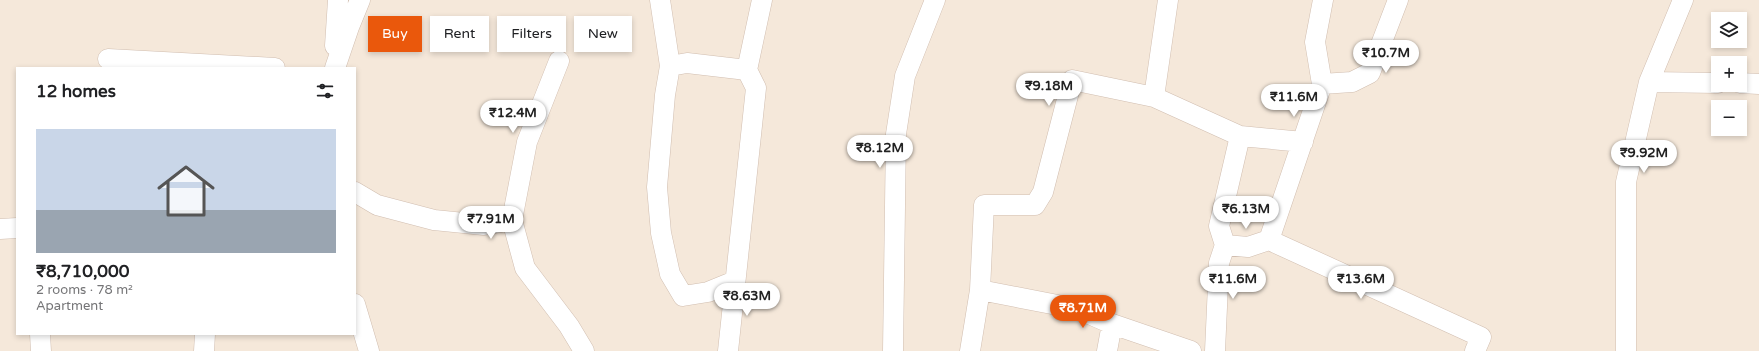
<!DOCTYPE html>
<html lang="en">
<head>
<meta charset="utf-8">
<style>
  :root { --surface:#fff; --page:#f6f6f6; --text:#202124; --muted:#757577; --accent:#ea580c }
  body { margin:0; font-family:"Varela Round",sans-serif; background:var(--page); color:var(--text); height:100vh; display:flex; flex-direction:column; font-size:15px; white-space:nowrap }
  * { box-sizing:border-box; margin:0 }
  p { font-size:13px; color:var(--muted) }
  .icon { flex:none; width:22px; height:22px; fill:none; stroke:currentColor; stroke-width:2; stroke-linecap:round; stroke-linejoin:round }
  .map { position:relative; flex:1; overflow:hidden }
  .side { position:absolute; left:16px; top:67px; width:340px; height:268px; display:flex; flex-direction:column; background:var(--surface); border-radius:0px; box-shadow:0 2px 6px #0003 }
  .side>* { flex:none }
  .banner { position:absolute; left:368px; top:16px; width:380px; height:36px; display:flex; gap:8px }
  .controls { position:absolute; left:1711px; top:12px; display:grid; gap:8px }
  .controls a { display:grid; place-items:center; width:36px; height:36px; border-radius:0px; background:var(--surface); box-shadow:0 2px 6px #0003; font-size:20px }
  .price { position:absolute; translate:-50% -34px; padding:0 9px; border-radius:14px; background:#fff; color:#222; font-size:13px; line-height:26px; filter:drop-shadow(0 1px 2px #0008) }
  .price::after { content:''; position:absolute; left:50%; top:24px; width:12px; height:9px; margin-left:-6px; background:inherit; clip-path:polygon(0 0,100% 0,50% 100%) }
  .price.selected { background:var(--accent); color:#fff }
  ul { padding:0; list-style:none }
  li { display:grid; align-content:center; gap:8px; height:212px; padding:0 20px }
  li span { display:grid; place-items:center; height:124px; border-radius:0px; color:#555 }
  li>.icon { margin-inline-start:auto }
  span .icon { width:72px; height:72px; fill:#fffc; stroke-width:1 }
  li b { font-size:17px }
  h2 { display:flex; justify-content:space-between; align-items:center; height:48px; padding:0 20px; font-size:17px }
  .tag { padding:0 14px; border-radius:0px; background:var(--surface); box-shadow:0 2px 6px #0003; font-size:14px; line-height:36px }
  .tag.selected { background:var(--accent); color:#fff }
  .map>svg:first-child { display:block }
</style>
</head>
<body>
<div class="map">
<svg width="1759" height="351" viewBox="0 0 1759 351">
  <rect width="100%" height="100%" fill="#fdf6ec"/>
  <path fill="#f5e8da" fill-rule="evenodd" d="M0,0h1759v351h-1759zM1718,19h22v22h-22zM1718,63h22v22h-22zM17,68h338v266h-338zM1718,107h22v22h-22z"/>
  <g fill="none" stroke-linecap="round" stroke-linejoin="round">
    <defs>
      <path id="minor" d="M660,0l10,66
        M335,46l3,-46
        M108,59l167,9
        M335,68l14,-41 11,-27
        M747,70l15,-70
        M1649,82l69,1
        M1740,83l19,1
        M1322,84l30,-2 18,-9 28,-73
        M1154,97l14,-97
        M355,192l22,13 57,15 50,5 28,-5 13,48 44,58 15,25
        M512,220l15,-78 32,-81
        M0,229l17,-1
        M1269,240l53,-156 -7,-42 8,-42
        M1225,245l23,2 21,-7 212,97 -6,14
        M980,290l98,19 34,15 79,27
        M355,304l14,47
        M40,334l1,17
        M204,351l1,-17
        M728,351l28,-263 -9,-18 -60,-7 -17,3 -5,29 -8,92 4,46 9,41 13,22 25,-4 27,-11
        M893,351l3,-217 9,-58 30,-76
        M970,351l10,-61 4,-85h51l8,-13 29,-112 82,17 86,39 63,6
        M1107,351l5,-27
        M1215,351l4,-88 6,-18 -6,-19 21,-90
        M1626,351v-169l23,-100 34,-82"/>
    </defs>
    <use href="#minor" stroke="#d1beb0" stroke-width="21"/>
    <use href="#minor" stroke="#fff" stroke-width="20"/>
  </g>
</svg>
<div class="controls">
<a><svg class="icon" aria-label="layers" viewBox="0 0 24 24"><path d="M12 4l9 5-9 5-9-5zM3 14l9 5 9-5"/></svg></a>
<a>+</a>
<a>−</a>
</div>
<b class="price" style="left:1386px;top:74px">₹10.7M</b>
<b class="price" style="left:1049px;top:107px">₹9.18M</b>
<b class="price" style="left:1294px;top:118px">₹11.6M</b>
<b class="price" style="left:513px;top:134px">₹12.4M</b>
<b class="price" style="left:880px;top:169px">₹8.12M</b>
<b class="price" style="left:1644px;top:174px">₹9.92M</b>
<b class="price" style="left:1246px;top:230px">₹6.13M</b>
<b class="price" style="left:491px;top:240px">₹7.91M</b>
<b class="price" style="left:1233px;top:300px">₹11.6M</b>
<b class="price" style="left:1361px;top:300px">₹13.6M</b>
<b class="price" style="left:747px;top:317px">₹8.63M</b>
<b class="price selected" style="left:1083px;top:329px">₹8.71M</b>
<div class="banner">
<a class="tag selected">Buy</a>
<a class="tag">Rent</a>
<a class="tag">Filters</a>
<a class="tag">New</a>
</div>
<section class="side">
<h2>12 homes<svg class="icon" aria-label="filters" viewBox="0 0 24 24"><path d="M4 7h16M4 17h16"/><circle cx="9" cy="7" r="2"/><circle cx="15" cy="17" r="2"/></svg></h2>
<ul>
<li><span style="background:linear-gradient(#c9d6e8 65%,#9aa5b1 0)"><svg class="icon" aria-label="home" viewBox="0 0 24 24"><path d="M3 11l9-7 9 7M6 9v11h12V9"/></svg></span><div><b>₹8,710,000</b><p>2 rooms · 78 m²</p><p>Apartment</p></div></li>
</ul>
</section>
</div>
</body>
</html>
